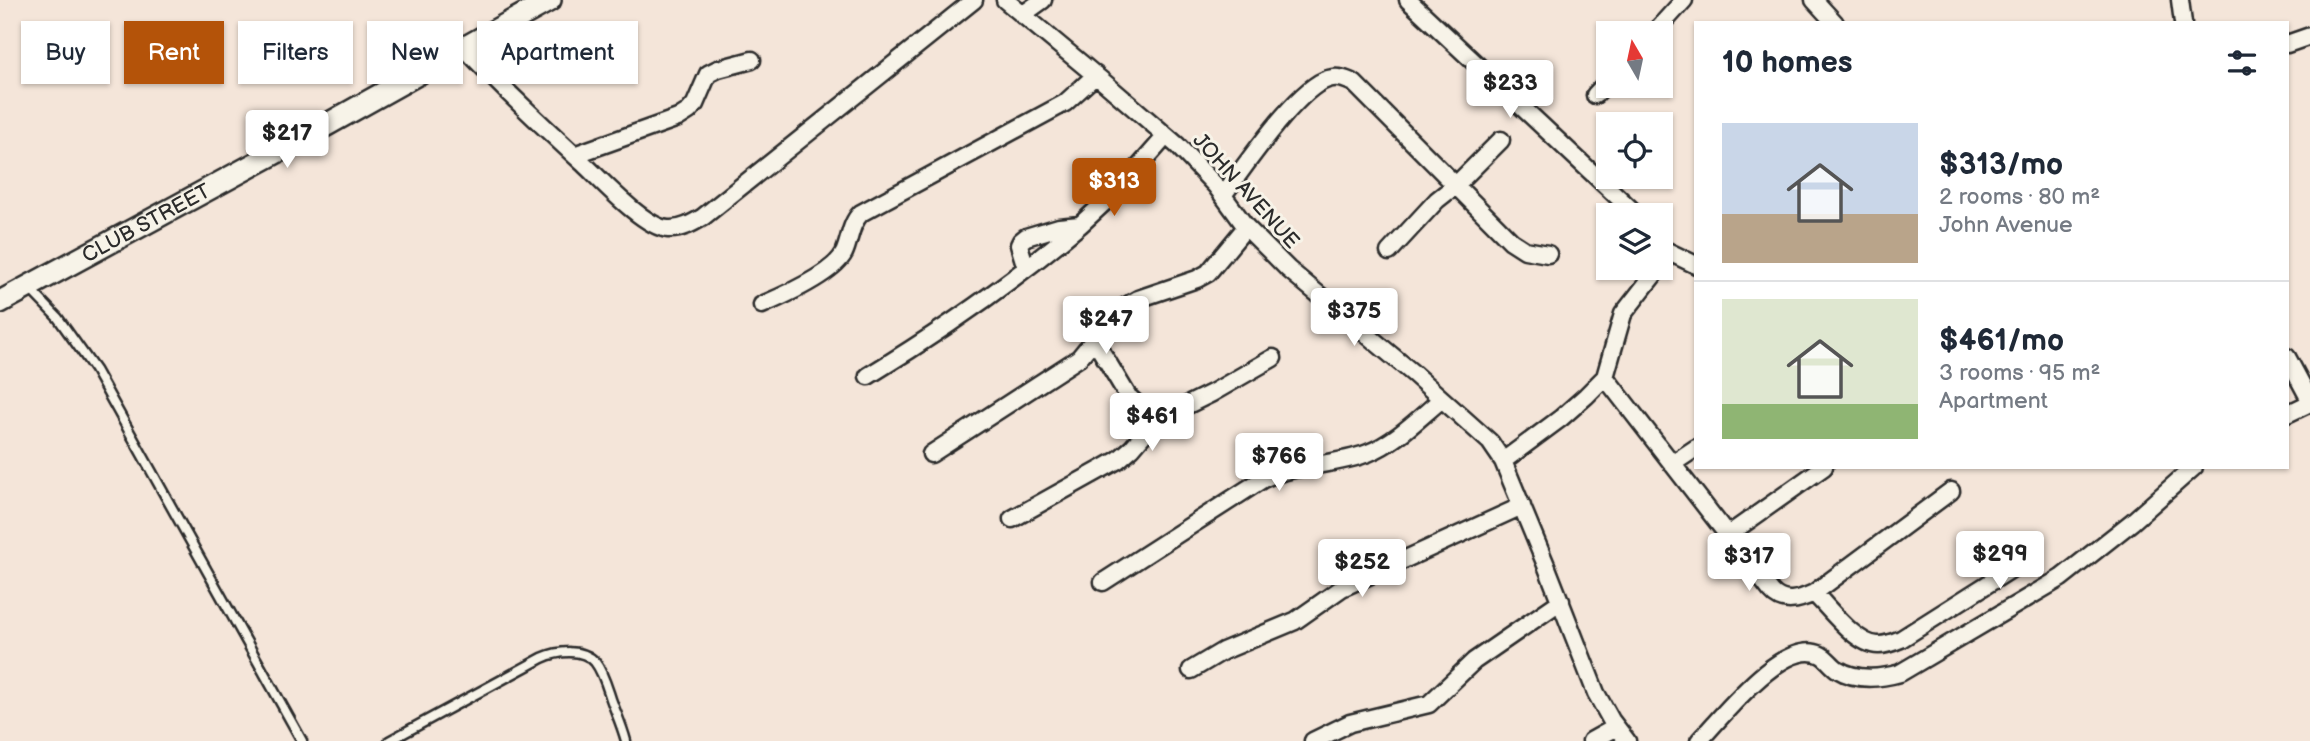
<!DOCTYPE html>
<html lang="en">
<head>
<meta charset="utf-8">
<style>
  :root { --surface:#fff; --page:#f6f6f7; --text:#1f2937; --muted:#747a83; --line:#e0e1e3; --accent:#b45309 }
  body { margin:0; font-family:"Balsamiq Sans",sans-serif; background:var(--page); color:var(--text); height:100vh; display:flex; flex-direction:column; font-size:26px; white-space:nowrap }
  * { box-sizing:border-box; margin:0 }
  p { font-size:23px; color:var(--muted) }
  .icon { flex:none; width:38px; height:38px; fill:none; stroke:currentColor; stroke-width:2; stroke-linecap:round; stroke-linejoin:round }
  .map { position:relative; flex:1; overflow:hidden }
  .details { position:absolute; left:1694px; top:21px; width:595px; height:448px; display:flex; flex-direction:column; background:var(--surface); border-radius:0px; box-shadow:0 2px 5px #0004 }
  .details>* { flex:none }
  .guide { position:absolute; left:21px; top:21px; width:665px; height:63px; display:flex; gap:14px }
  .needle { width:46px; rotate:351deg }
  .buttons { position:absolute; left:1596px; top:21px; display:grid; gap:14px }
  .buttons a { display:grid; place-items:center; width:77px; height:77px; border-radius:0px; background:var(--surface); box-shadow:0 2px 5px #0004; font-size:35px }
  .price { position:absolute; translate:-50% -60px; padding:0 16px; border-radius:7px; background:#fff; color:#222; font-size:23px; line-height:46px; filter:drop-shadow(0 2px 4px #0008) }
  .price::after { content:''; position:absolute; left:50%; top:42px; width:21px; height:16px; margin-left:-10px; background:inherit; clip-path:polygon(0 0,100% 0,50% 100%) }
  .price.selected { background:var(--accent); color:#fff }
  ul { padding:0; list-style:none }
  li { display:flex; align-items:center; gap:21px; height:175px; padding:0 28px }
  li+li { border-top:2px solid var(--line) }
  li span { display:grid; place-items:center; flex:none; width:196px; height:140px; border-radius:0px; color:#555 }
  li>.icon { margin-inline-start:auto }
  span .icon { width:84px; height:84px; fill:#fffc; stroke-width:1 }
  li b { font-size:30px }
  h2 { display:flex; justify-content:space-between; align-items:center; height:84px; padding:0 28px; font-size:30px }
  .pill { padding:0 24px; border-radius:0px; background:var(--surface); box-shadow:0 2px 5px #0004; font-size:24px; line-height:63px }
  .pill.selected { background:var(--accent); color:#fff }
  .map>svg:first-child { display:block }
</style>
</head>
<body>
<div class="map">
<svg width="2310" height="741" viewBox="0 0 2310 741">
  <rect width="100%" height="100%" fill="#f4e5d9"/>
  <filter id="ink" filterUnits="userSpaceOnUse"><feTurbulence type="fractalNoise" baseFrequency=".0143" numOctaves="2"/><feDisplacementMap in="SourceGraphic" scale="14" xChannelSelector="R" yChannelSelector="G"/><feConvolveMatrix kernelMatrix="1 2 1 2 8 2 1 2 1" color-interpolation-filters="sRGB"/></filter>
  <g filter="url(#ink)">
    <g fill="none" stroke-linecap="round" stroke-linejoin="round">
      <defs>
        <path id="lane" d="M30,289l28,29 37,52 207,371
          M389,741l153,-83c16,-7 41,-10 53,4 8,10 12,25 16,37 5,14 11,27 15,42"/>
        <path id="street" d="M1005,0l101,84 71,61 39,41 30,41 42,42 126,105 76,68 13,19 43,104 50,128 15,27 16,21
          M1408,0l229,215
          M1814,0l21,23
          M2180,0l3,23
          M1022,15l21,-15
          M1654,33l30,-33
          M2287,44l23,-8
          M464,47c38,41 79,79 120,117 18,17 60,63 84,65 13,1 25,-6 35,-12l271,-217
          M1595,95l13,-14
          M574,155l104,-37 11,-7 6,-7 13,-30 10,-5 34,-9
          M1223,195c21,-27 74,-107 105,-116 10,-3 17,0 26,4l157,158 14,9 23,4
          M1665,250l31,15
          M1389,252l48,-52 19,-15 45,-45
          M1026,268l-7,-23 2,-4 5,-4 33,-10 21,-2 41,-38 45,-51
          M762,305c21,-9 71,-31 82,-52 6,-13 6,-29 17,-40l204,-110 31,-28
          M1095,341l33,55 27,25
          M2287,357l23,43
          M868,376c74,-45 146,-95 212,-151
          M1605,377l166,214c12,14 28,9 43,2l137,-102
          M2287,414l23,-11
          M931,454l148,-96 34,-42 13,-10 12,-7 59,-20 11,-6 38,-46
          M1503,461l58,-43 25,-22 19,-19 18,-63 36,-46
          M1672,464l24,-16
          M1012,519l106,-59 14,-12 23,-27 57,-28 61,-35
          M1728,535l96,-68
          M1103,582l160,-103c32,-15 71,-13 105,-26 28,-11 51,-35 74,-54
          M1814,593c15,15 43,53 65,52 7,0 15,-3 22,-6l112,-71
          M1191,670l32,-19 72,-30 47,-33 180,-82
          M1313,741l37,-18 79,-19 45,-43 87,-60
          M1591,741l25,-14
          M1699,741c23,-24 85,-105 122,-86 6,3 10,10 16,14 19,12 42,10 63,4l161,-95 71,-56 62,-55"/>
        <g id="secondary">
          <path id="s1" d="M0,302l312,-169 238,-133"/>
        </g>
      </defs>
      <use href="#lane" stroke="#2b2b2b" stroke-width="13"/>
      <use href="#street" stroke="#2b2b2b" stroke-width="21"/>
      <use href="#secondary" stroke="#2b2b2b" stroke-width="26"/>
      <use href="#lane" stroke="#f7f3e8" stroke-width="8"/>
      <use href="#street" stroke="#f7f3e8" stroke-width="16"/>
      <use href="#secondary" stroke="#f7f3e8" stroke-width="21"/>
    </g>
  </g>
  <g text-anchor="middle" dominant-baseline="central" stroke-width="6" stroke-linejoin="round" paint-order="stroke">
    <g font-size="21" fill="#2b2b2b" stroke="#f7f3e8">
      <text transform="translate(1246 191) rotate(48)">JOHN AVENUE</text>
      <text stroke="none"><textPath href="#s1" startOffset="166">CLUB STREET</textPath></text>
    </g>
  </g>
</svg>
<div class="buttons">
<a><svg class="needle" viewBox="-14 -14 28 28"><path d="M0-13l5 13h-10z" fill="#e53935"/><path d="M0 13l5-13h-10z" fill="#747a83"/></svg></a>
<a><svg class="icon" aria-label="locate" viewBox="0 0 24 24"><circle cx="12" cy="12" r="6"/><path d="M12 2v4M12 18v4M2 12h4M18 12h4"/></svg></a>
<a><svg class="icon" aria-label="layers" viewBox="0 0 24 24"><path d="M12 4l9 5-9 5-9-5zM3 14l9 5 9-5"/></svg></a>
</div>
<b class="price" style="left:1510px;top:120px">$233</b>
<b class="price" style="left:287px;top:170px">$217</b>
<b class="price selected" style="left:1114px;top:218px">$313</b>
<b class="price" style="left:1354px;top:348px">$375</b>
<b class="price" style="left:1106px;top:356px">$247</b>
<b class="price" style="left:1152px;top:453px">$461</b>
<b class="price" style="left:1279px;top:493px">$766</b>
<b class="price" style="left:2000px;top:591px">$299</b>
<b class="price" style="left:1749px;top:593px">$317</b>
<b class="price" style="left:1362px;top:599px">$252</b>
<div class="guide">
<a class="pill">Buy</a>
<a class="pill selected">Rent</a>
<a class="pill">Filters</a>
<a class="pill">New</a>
<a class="pill">Apartment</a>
</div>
<section class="details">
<h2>10 homes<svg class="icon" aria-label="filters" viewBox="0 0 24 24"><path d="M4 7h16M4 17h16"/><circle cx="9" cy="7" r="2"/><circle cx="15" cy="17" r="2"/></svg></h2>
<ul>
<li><span style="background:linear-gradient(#c9d6e8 65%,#b9a48a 0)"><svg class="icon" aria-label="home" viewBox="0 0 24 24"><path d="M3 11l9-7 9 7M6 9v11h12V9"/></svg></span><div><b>$313/mo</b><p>2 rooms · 80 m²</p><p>John Avenue</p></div></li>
<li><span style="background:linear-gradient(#dfe7d0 75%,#8fb573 0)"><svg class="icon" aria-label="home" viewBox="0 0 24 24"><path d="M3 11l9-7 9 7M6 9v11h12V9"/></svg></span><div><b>$461/mo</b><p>3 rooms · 95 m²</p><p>Apartment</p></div></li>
</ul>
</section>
</div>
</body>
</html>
